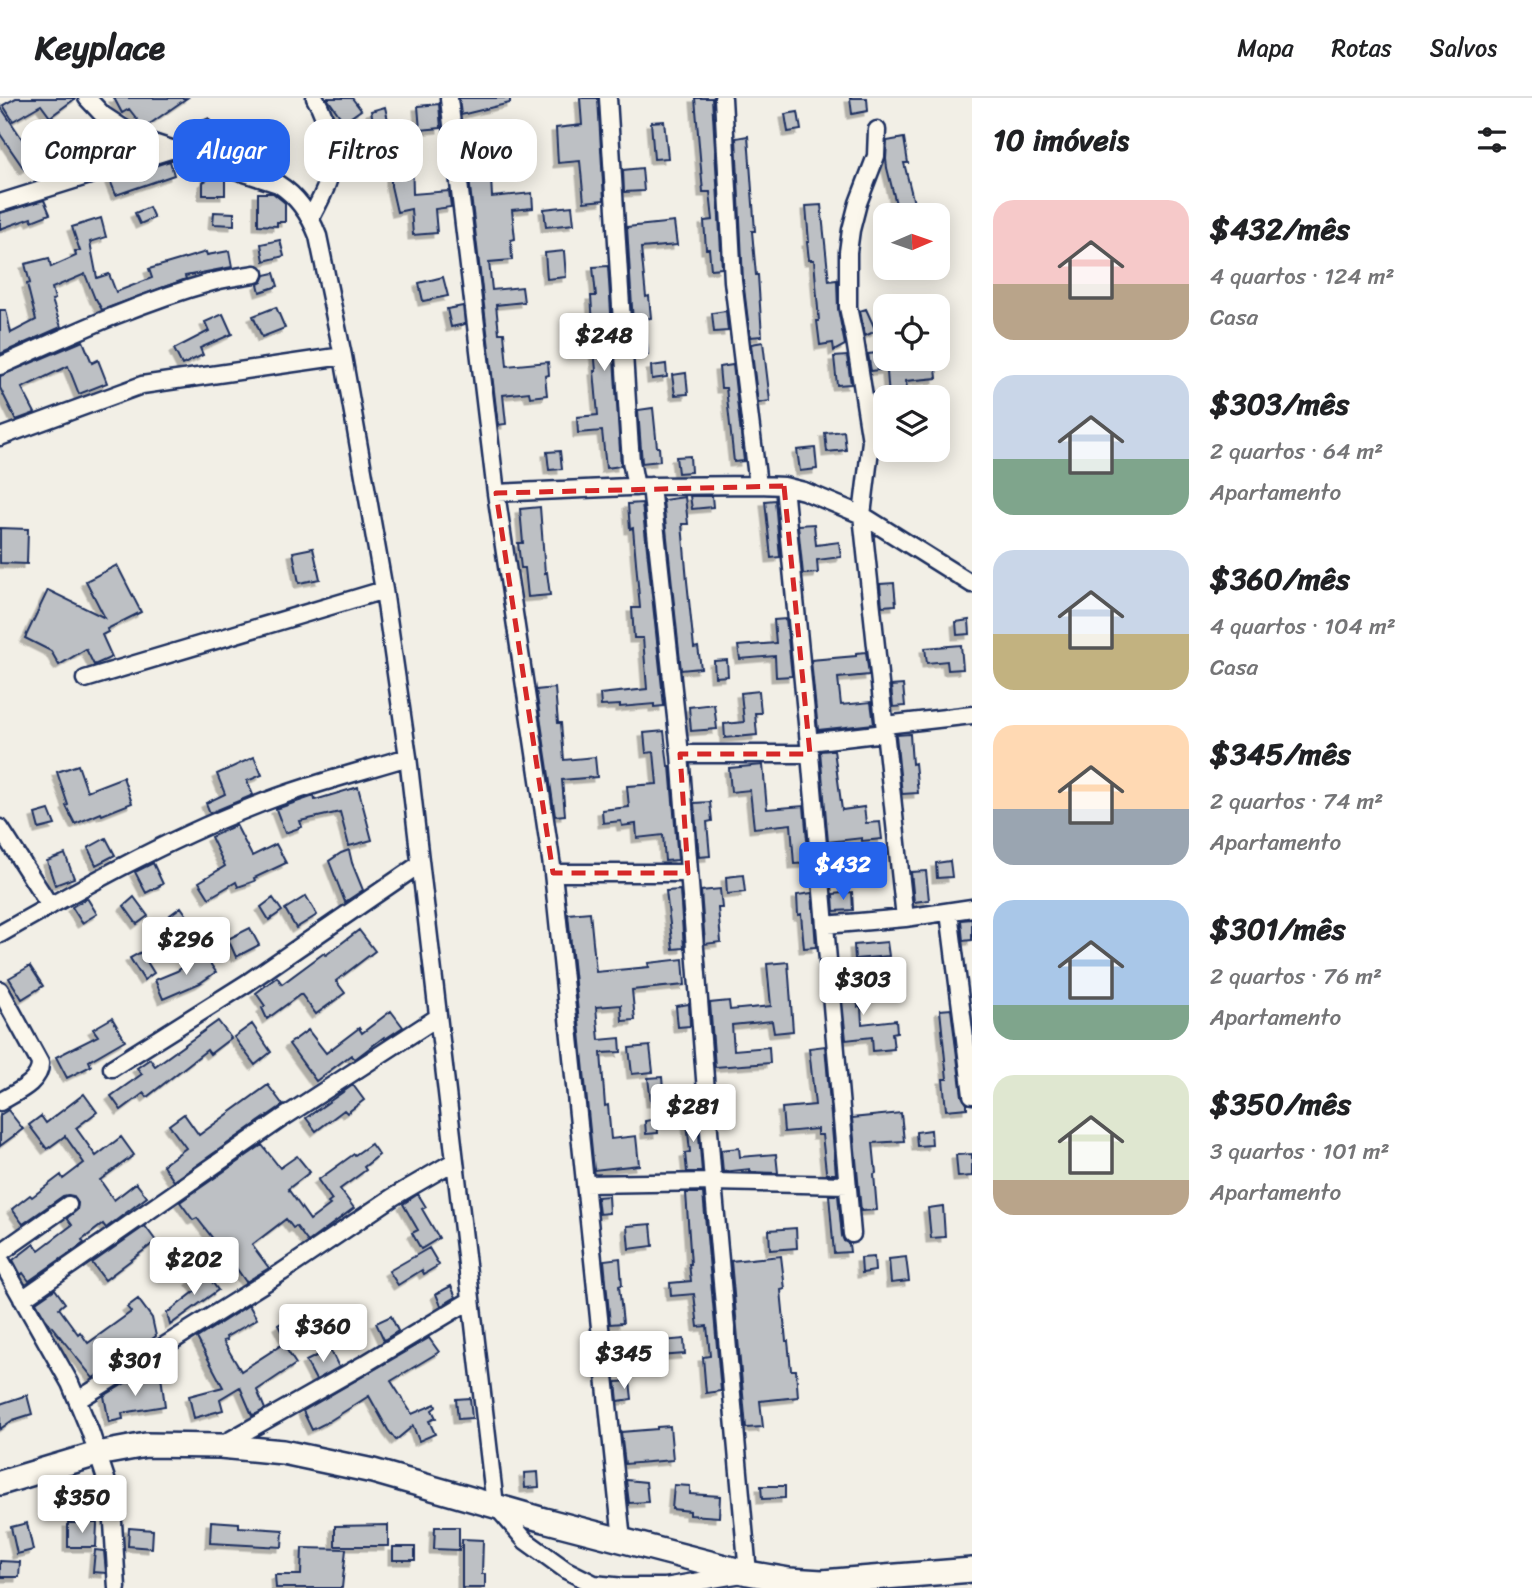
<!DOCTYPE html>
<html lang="pt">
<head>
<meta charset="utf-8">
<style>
  :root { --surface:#fff; --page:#f2f2f2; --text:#202124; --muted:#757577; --line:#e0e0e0; --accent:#2563eb }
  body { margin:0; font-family:Sriracha,sans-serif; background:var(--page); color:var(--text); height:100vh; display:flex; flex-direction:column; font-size:26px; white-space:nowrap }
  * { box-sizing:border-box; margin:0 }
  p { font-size:23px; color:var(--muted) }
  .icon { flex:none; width:38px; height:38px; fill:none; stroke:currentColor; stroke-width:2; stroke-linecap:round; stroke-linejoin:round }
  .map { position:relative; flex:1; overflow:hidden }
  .panel { display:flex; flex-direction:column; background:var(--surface); width:560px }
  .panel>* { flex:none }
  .hud { position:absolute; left:21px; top:21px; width:665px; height:63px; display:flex; gap:14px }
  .needle { width:46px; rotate:88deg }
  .controls { position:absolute; left:873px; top:105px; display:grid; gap:14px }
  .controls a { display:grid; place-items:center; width:77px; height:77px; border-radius:14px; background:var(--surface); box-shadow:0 4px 18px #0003; font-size:35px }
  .price { position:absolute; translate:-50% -60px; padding:0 16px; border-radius:7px; background:#fff; color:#222; font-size:23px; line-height:46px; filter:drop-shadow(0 2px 4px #0008) }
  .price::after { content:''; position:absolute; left:50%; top:42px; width:21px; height:16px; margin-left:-10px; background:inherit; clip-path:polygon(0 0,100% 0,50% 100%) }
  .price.selected { background:var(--accent); color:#fff }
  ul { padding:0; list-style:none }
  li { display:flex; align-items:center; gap:21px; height:175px; padding:0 21px }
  li span { display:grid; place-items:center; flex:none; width:196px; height:140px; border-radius:21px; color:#555 }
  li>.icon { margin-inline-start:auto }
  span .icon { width:84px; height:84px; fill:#fffc; stroke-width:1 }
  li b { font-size:30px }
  h2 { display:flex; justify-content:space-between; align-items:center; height:84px; padding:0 21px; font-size:30px }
  .pill { padding:0 24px; border-radius:21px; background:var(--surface); box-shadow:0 4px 18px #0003; font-size:24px; line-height:63px }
  .pill.selected { background:var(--accent); color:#fff }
  header { display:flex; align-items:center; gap:42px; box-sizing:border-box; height:98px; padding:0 35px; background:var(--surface); border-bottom:2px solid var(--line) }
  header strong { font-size:33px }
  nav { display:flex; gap:38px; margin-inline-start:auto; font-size:24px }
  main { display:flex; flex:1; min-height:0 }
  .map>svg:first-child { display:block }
</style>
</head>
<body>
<header>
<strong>Keyplace</strong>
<nav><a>Mapa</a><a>Rotas</a><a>Salvos</a></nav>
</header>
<main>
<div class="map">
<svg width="972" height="1490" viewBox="0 0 972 1490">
  <defs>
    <filter id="shadow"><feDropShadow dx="-4.5" dy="4.5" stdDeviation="0" flood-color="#0004"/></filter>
  </defs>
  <rect width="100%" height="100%" fill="#f2efe6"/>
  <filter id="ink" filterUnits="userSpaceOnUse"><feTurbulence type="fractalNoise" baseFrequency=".0143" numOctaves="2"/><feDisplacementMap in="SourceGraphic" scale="14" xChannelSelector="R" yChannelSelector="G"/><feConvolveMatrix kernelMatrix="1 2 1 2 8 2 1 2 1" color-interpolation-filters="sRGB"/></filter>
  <g filter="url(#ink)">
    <path fill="#bdc0c4" stroke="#1b2f5e" stroke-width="2" filter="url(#shadow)" d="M16,0h60l-26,19 -9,-12 -28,16 -10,-16z
      M114,0h73l-43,30 -15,-19 -7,4z
      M327,0h25l9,12 -17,12z
      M459,0h51v5l-49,12z
      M580,0h18l6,102 -20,2 -4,-41 -22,2 -2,-35 26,-3z
      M695,0h17l10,170 -11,1 -2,-20h-3l-2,-28 9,-1 -3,-28h-7z
      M850,0h17l1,13 -16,3z
      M439,6l2,24 -21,2 -2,-24z
      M0,8l37,55 -13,8 -24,-35z
      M385,9l6,26 -15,2 -5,-24z
      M798,14l3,18 -13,2 -3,-18z
      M209,20l9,22 -20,7 -8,-21z
      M664,23l4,37 -14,1 -3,-37z
      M748,38l7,95h-3l4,44h2l4,61 -12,1 -7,-57 -7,-142z
      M904,40l4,25h-4l10,40 -17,5 -10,-40 -1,-9 1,-18z
      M484,45l2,35h5l1,19 40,-4 1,15 -21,2 3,29 -4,1 1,20 -23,2 3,28 30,-3 2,15 -28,3 3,28h5l3,33 41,-4 1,13 -4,1 2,19 -17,2 -1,-5 -26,3 3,29 -8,1 -33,-281z
      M105,49l5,9 14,-5 1,2 -49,15 -3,-8z
      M391,57h21l1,39 36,-3 2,16 -16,2 2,24 -24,2 -2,-26 -14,3 -6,-26z
      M170,63l4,14 -58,20 -6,-15z
      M642,70l2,23 -20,1 -1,-22z
      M206,79l19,1v17h-22v-13l4,-2z
      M258,95h15l11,9 1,1v19h-8v4l-19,-1z
      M44,102l6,14 -18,7 -1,-3 -31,11v-16z
      M821,107l8,76 8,-1 1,29 7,36 -11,6 -1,-8 -13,2 -3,-24h2l-5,-61h-5l-2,-18h2l-3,-36z
      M572,108l2,18 -28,3 -2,-18z
      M149,109l5,11 -14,6 -5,-11z
      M214,114l20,1v12l-21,-1z
      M101,120l5,19 -16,5 7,36 12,-4 7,18 36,-14 -3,-9 57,-17 1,3 22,-4 3,16 -47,9 1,3 -84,31 -6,-11h-1l-10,-25 -33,14 3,11 -3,1 9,27 -61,27v-44h6l5,23 25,-13 -9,-36 3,-1 -5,-19 24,-6 2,9 25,-11 -1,-5h5l-8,-24z
      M674,124l3,23 -36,3 5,49 3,-1 2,22 -6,1 3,35 -13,1 -8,-128z
      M280,142l4,16 -20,5 -3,-17z
      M564,153l2,26 -19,2 -2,-26z
      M608,168l13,200 -15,2 -4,-37 -24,2 -1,-16 21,-2 -4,-44h2l-3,-34h1l-3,-41h5l-3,-29z
      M274,175l4,13 -18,6 -2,-8 4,-2 3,-7z
      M443,179l5,19 -25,5 -4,-18z
      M463,208l2,18 -14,3 -4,-18z
      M276,209l9,21 -23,9 -9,-21z
      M866,211l10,22 -11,5 -5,-25z
      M726,213l2,20 -14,1 -2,-19z
      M223,216l9,20 -32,14 3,7 -21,10 -8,-16 35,-18 -4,-9z
      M83,243l9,22 6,-3 9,23 -28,11 -11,-28 -46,22 13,25 -19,7 -16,-32v-12z
      M763,244l7,59 -12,2 -7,-59z
      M886,254v17l-15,2 -3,-17z
      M847,258l4,28 -14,1 -3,-28z
      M886,261h49l2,19 -31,3 2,16h-19z
      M666,266l1,13 -15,2 -1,-13z
      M733,267l11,96 -10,1 -8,-74h-5l-2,-21z
      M686,275l2,21 -13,1 -3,-20z
      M653,310l4,39h2l1,14 -18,2 -4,-53z
      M844,333l2,19 -19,2 -2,-19z
      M815,350l2,21 -17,2 -3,-21z
      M560,353l2,18 -13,1 -2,-18z
      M690,358l1,16 -13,1 -2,-16z
      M690,398h22l1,11 -21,2z
      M685,399l3,27h-6l5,57 7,67 4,-1 3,21 -20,2 -18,-170z
      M775,402l5,57 -9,1 -6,-57z
      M642,405l22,203 -10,1v-3l-34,3v-2l-19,1 -1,-12 47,-5 -4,-51h-9l-2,-30h8l-7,-80 -3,1 -2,-25z
      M540,409l5,66 2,-1 3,23 -22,2 -3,-29h-4l-3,-25h5l-3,-34z
      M814,426l2,21 23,-3 2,15 -24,3 1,13 -15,1 -5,-49z
      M0,430l28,1 -1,35 -27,-1z
      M313,450l7,31 -21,4 -6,-31z
      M117,467l24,47 -34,17 1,3 -6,3 10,22 -18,8 -8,-16 -27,16 -8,-14 -26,-13 23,-48 57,28 -19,-37z
      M894,485l2,22 -14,1 -2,-22z
      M786,521l6,57 -16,1 -1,-21 -35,3 -2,-13 38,-3 -2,-23z
      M969,522l1,14 -13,1 -1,-13z
      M961,547l2,24 -15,1 -1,-9 -20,2 -2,-15z
      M866,554l3,23 -31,3 3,27 30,-3 3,22 -56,6 -7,-70 45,-4v-3z
      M727,562l1,16 -13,1 -1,-16z
      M903,587l2,21 -12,1 -2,-21z
      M555,590l3,35h3l3,37 31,-3 2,20 -35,3 3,35 -10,1 -19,-126z
      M759,593l2,22h-6l2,22 -32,3 -1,-14 20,-2 -3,-29z
      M714,606l3,25 -26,2 -2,-24z
      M664,633l4,35h2l8,94 -13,1 -2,-26 -26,3 -1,-14 -14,2 -1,-5 -18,2 -1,-13 27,-3 -2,-21 30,-2 -3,-32 -8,1 -2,-20z
      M910,636l2,30 3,-1 3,30 -16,1 -6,-59z
      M834,652l8,60 22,-3 2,16 14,-1 2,17 -20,2v-3l-34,4 -8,-91z
      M254,659l8,18 -15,6 6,14 -43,18 -4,-10 19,-9 -8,-20z
      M78,667l9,26 36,-14 9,26 -30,12 -1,-2 -26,11 -9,-18 2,-1 -11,-33z
      M763,667l4,44 37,-3 5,57 -15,1 -3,-40 -37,4 -4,-38 -19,2 -2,-24z
      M358,689l14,53 -23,6 -9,-34 -40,9 2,6 -17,6 -9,-24 38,-13 1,4z
      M710,704l2,19 -5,1 3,34 -11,1 -5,-54z
      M49,712l6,15 -16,4 -4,-15z
      M236,727l16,31 24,-12 10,19 -32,15 1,3 -17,6 -2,-5 -27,16 -10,-16 26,-16 -14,-29z
      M106,740l9,17 -19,10 -8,-17z
      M349,752l3,13 11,27 -18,12 -16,-41 12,-8z
      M65,756l9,24 -19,7 -8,-24z
      M950,763l2,16 -15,1 -1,-15z
      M153,765l10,21 -17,9 -11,-21z
      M926,773l3,29 -15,2 -3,-30z
      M743,777l2,17 -18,2 -1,-17z
      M720,791l2,19h-4l3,34 -16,2 -4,-53z
      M680,792l4,58 -11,1 -7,-58z
      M852,794l1,18 -19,1 -1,-17z
      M812,795l4,54 -12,1 -3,-34 -3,1 -1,-20z
      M306,798l11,19 -21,13 -11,-19z
      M134,799l14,19 -11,8 -13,-18z
      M87,800l10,16 -15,9 -10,-16z
      M273,800l9,13 -13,9 -8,-13z
      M181,809l7,10 -12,8 -6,-10z
      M590,814l6,60 53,-5 -1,-4 35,-4 2,26 -53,5 3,30 -13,1 -1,-16 -25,2 3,33 21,-2 1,14 -20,1 4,53 3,-1 3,34 25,-3 3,29 -45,5 -26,-256z
      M972,821v21l-9,1 -2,-21z
      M250,830l9,17 -23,12 -8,-18z
      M359,832l16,21 -39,30 9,12 -29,21 -15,-20 -34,25 -5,-11 3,-2 -9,-13 21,-16 5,7 42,-31 2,2z
      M887,844l2,14 -34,3 -1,-14z
      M141,854l13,21 -10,7 -14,-22z
      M203,855l13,19 -16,11 -37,16 -8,-19 22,-9z
      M788,864l5,69 -19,2 -2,-12 -40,4 2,25 35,-3 1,16 -55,4 -5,-64 19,-2 1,9 41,-4 -4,-42z
      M30,868l13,20 -21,13 -13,-21z
      M854,871l4,38h3l1,17 34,-4 1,12 -5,1 2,16 -21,2 -1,-14 -26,3 -7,-70z
      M689,906l1,22 -12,1 -2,-21z
      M951,911l11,87 5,8v4l-21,2 -3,-31h4l-7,-69z
      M391,913l12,16 -18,12 -1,-2 -29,22 -4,-4 -35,26 -27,-37 19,-14 18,23 33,-25 3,5z
      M112,920l13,22 -36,21 2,5 -24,12 -11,-21 42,-21 -5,-7z
      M218,923l13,17 -21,16 -3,-4 -60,47 -3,-4 -23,17 -10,-14 31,-22 -5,-6 13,-9 5,7z
      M252,926l19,28 -16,13 -21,-28z
      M650,948l3,26 -21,2 -3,-26z
      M825,948l11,128h-9l-1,-3 -4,-36h-5v-6l-33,3 -2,-24 33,-3 -6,-57z
      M662,979l2,24 -13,1 -3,-24z
      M268,987l15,20 -109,76 -11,-16 23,-17 -17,-23 15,-11 15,21z
      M353,987l11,15 -17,13 -3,-3 -28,21 -10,-13z
      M84,996l13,18 -21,16 20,28 25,-19 13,18 -34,25 14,20 22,-17 11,14 -41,31 -3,-4 -21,16 2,3 -55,38 -6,-8 -2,2 -8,-15 21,-16 5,6 33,-25 -5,-7 10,-8 1,-7 -5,-7 -5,-1 -5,1 -40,28 -11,-15 18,-14 2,2 29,-22 2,4 21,-16 -19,-27 -18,13 -18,-24 12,-9 5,7z
      M8,1012l15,19 -23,17v-31z
      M697,1013l5,61h-15l-2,-19 5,-1 -4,-40z
      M901,1015l3,28 -31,2 3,30 -2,1 3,36 -16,1 -9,-93z
      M657,1021l1,14 -12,1 -1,-13z
      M931,1032l1,15 -15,1 -1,-14z
      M371,1046l8,11 -15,12 2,3 -26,19 14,19 -46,34 -12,-16 -3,2 -7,-9 -34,26 17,23 -23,14 -30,-43 -2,1 -17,-22 -4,2 -13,-18 82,-57 18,23 17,-12 13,16 -22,17 22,31 20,-15 -2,-2 4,-3 -14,-20 36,-26 1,1z
      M739,1050l1,9 36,-3 2,19 -28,-1v-3l-27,3 -2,-22z
      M972,1056v22l-14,1 -2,-22z
      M686,1095h17l18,198 -15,2 -3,-36 7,-1 -3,-30 -9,1 -4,-33 -23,2 -1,-13 21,-2 -2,-17h2z
      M418,1096l8,13 -4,2 17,29 -18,11 -9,-16 6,-3 -15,-26z
      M829,1097h9l4,41 2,5 5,3 1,8 -16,1z
      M608,1098l1,17 -10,1 -2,-17z
      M943,1108l2,31 -14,1 -3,-30z
      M651,1126l2,22 -24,3 -2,-23z
      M145,1128l11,15 -51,39 -13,-17z
      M796,1130l1,20 -27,2 -1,-20z
      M429,1150l10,17 -15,9 -2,-4 -24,15 -9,-14z
      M781,1158l4,33 -4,1 5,51h2l3,29h5l2,27 -38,4 3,26 -17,1 -15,-167z
      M874,1159l1,14 -13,2 -1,-15z
      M906,1159l3,24 -18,2 -2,-24z
      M620,1160l2,27 -3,1 4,37 -13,1 -6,-64z
      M204,1173l14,19 -48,35 -3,-12 31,-24 -7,-8z
      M451,1188l5,11 -15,9 -5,-12z
      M55,1191l10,14 -6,5 19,26 2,-2 8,11 43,-31 -4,-5 11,-8 14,19 4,18 -21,16 -42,26 -48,-60 -9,-16z
      M249,1207l8,14 -31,18 1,3 -4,1 18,30 42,-27 13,20 -39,26 8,19 -9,5 -4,1 -12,-28 -20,12 3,11 -29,8 -5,-22 34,-9 -26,-49z
      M299,1215l8,15 -21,12 -8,-15z
      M391,1218l7,15 -14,9 -8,-17z
      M661,1238l1,5 22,-2 1,15 -40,3 -2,-19z
      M429,1240l10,14 -48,29 21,33 23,-10 1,3 -4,3 4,8 -7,3 6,13 -16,7 -6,-15 -17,14 -8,-10 -19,-34 -41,26 -16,8 -9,-19z
      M330,1251l9,18 -23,13 -10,-19z
      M161,1278l4,30 -43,7 1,6 -14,3 -5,-26 23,-14z
      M630,1283l2,18 -14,2 -2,-19z
      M27,1297l5,19 -19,6 -13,9v-25z
      M470,1300l2,20 -14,1 -2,-20z
      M670,1328l3,34 -48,4 -4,-32 36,-3v-2z
      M538,1374l1,15 -14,1 -1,-15z
      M626,1382l20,2 2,20 -19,1z
      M674,1387l16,1v8l30,2 -1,21 -29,-2v-4l-18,-2z
      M761,1388h24v12l-23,1z
      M211,1423l28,2v4l44,3 -1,17 -72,-4z
      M27,1425l6,27 -16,4 -6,-27z
      M68,1425h29l-1,24h-28z
      M388,1427v21h-53v-20z
      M435,1429h24v23l-25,-1z
      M129,1430l24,2 -1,18 -24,-2z
      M462,1441l21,1 -1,34h3v14h-23z
      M393,1449h22v13h-22z
      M302,1450l44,1 -4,39h-66l-1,-13h26z
      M95,1452l9,1 2,22 -13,-1z
      M0,1463l20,1 -1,15h-19z"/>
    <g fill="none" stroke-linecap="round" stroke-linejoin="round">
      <defs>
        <path id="street" d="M87,0l16,17 35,23 140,46c19,12 32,31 40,52l25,120 41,234 24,167 87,748 31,36 40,29 28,14 30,3h41l83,-14 -35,-391 -33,-428 -29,-268
          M608,0l21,336 2,27 5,26
          M723,0l10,183 25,204
          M449,1l47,394 57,380 69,667
          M877,32l-1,26 -18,47 -7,27 -3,22v55l7,33 16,101 -9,74 43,403
          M0,105l173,-54
          M311,120c6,-13 16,-28 18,-42 4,-25 -1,-57 -14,-78
          M0,268c69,-31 139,-64 212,-84 14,-4 29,-6 43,-8
          M0,339l142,-52 201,-29
          M784,388l26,268 42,480
          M496,395l155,-7 107,-1 26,1 20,5 58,24 110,69
          M85,581l299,-89
          M885,627l87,-10
          M809,644l76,-9
          M680,656h130
          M0,730l50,78
          M553,775h135
          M949,814l23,183
          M825,827l80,-7 67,-10
          M0,836c81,-46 162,-92 249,-126 51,-21 106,-35 159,-51
          M0,892l40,73c1,20 -26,30 -40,39
          M112,970l135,-85 173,-119
          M585,1086l128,-2 135,3
          M0,1155l68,-48
          M0,1161l70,124 20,48 16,48 6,27 5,82
          M22,1201l259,-180 157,-102
          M78,1302l204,-128 111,-75 62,-36
          M220,1348l143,-81 108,-65"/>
        <path id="secondary" d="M0,1385l97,-29 49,-9 74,1 63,6 90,19 171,49 204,53 41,7 33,2 150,-12"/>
      </defs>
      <use href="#street" stroke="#1b2f5e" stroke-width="21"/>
      <use href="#secondary" stroke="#1b2f5e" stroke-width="28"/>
      <use href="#street" stroke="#fbf7ec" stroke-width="16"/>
      <use href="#secondary" stroke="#fbf7ec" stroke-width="23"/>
    </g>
  </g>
  <path fill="none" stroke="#d62828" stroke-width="5" stroke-dasharray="14 9" stroke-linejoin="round" d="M784,388l26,268h-130l8,119h-135l-57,-380z"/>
</svg>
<div class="controls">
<a><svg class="needle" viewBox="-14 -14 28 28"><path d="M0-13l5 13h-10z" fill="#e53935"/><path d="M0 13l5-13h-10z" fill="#757577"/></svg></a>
<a><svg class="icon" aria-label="locate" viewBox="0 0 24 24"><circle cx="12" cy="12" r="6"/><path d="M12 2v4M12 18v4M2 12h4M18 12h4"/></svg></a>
<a><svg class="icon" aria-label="layers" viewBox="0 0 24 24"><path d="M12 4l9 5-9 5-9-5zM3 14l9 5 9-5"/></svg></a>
</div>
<b class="price" style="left:604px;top:275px">$248</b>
<b class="price selected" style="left:843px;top:804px">$432</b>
<b class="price" style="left:186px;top:879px">$296</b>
<b class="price" style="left:863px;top:919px">$303</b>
<b class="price" style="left:693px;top:1046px">$281</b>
<b class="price" style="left:194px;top:1199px">$202</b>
<b class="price" style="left:323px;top:1266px">$360</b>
<b class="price" style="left:624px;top:1293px">$345</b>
<b class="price" style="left:135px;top:1300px">$301</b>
<b class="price" style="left:82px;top:1437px">$350</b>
<div class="hud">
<a class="pill">Comprar</a>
<a class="pill selected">Alugar</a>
<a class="pill">Filtros</a>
<a class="pill">Novo</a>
</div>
</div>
<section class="panel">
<h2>10 imóveis<svg class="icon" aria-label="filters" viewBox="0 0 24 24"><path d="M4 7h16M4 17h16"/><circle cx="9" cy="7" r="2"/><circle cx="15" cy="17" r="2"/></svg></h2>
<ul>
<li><span style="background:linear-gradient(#f6c9c9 60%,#b9a48a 0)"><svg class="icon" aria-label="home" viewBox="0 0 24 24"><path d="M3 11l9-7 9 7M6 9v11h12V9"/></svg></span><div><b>$432/mês</b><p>4 quartos · 124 m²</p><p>Casa</p></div></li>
<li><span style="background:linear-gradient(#c9d6e8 60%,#7fa58c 0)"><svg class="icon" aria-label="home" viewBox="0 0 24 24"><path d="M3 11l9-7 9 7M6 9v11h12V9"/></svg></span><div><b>$303/mês</b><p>2 quartos · 64 m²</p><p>Apartamento</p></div></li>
<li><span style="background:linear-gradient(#c9d6e8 60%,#c2b280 0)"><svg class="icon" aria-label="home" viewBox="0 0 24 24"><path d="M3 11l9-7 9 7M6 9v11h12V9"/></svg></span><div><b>$360/mês</b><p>4 quartos · 104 m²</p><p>Casa</p></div></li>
<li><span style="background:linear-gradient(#ffd9b3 60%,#9aa5b1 0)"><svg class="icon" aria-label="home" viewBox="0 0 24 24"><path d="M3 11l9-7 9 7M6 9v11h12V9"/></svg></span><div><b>$345/mês</b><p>2 quartos · 74 m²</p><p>Apartamento</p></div></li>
<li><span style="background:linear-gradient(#a9c7e8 75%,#7fa58c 0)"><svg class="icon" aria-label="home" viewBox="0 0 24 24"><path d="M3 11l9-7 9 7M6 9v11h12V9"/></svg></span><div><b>$301/mês</b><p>2 quartos · 76 m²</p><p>Apartamento</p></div></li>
<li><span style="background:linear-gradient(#dfe7d0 75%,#b9a48a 0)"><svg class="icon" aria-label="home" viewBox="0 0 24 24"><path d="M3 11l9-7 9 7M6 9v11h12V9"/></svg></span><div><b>$350/mês</b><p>3 quartos · 101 m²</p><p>Apartamento</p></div></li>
</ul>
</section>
</main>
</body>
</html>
